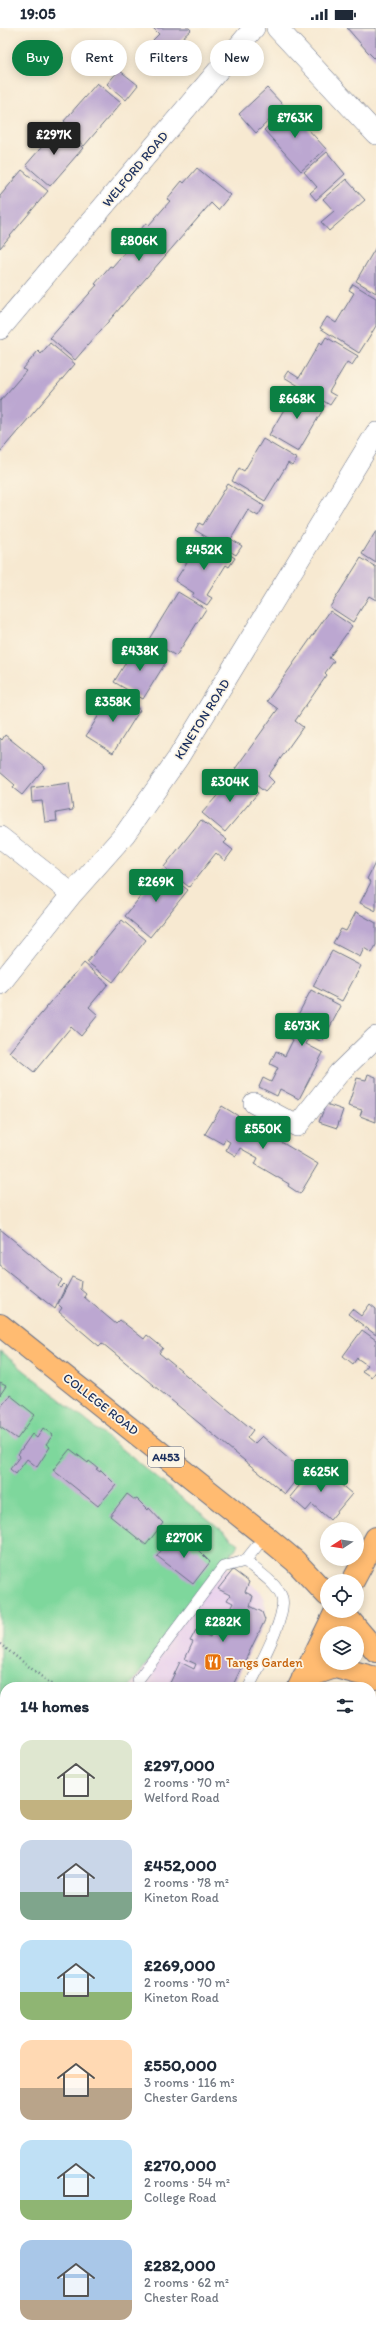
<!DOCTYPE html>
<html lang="en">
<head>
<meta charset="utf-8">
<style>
  :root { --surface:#fff; --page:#f6f6f7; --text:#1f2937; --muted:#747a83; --accent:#0b8043 }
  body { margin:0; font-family:Itim,sans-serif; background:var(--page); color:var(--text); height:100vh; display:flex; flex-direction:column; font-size:15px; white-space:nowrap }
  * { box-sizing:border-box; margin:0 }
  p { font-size:13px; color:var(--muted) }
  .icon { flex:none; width:22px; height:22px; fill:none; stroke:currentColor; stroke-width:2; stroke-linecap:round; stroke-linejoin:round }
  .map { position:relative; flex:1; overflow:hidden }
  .side { position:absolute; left:0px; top:1654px; width:376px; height:656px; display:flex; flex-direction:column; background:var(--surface); border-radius:16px 16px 0 0; box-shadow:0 2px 10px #0003 }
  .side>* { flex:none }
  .top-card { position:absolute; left:12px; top:12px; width:352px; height:36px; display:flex; gap:8px }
  .needle { width:26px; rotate:258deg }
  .buttons { position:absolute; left:320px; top:1494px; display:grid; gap:8px }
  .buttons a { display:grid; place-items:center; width:44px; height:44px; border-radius:50%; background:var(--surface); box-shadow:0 2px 10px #0003; font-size:20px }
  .price { position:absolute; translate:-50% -34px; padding:0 9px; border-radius:4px; background:var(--accent); color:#fff; font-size:13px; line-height:26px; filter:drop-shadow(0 1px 2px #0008) }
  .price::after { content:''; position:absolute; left:50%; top:24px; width:12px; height:9px; margin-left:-6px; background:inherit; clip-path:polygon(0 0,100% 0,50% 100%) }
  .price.selected { background:#222; color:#fff }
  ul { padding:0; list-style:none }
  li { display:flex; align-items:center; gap:12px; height:100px; padding:0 20px }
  li span { display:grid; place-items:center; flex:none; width:112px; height:80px; border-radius:12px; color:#555 }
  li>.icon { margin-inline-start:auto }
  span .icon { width:48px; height:48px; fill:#fffc; stroke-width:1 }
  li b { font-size:17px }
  h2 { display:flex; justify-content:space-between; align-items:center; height:48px; padding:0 20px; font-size:17px }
  .pill { padding:0 14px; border-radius:18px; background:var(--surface); box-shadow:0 2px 10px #0003; font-size:14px; line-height:36px }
  .pill.selected { background:var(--accent); color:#fff }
  .status { display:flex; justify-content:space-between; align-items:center; height:28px; padding:0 20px; background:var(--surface); direction:ltr }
  .status svg { height:11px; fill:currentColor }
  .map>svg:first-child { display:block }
</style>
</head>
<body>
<div class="status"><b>19:05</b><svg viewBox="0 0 49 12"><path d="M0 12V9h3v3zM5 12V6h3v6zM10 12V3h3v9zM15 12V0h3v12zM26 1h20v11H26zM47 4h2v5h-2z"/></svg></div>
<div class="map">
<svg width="376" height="2310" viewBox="0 0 376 2310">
  <rect width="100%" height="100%" fill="#fcf5e5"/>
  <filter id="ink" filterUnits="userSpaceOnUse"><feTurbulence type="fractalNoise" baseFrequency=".025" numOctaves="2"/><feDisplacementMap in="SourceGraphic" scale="8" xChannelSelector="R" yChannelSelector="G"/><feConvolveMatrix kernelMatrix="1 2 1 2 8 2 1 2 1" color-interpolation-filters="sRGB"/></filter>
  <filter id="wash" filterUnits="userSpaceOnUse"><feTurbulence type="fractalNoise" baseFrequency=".012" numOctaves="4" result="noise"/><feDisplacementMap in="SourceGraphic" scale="16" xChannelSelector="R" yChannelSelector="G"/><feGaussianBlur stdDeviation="0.9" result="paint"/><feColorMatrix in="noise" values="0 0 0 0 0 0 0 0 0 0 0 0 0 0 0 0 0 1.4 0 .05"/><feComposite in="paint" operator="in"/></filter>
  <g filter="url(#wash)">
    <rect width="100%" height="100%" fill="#f7e9d1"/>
    <path fill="#e9d2ed" d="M224,1536l34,25 5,8 3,11 -1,12 -33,67h-103z
      M0,1697l5,4v489l-5,6z
      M371,1817l5,3v164l-5,7z
      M7,2305h151l-4,5h-151z"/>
    <path fill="#7ed79c" stroke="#4c837d" d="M0,1323l239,193 -110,143h-124v42l-5,-4z
      M371,1669l5,4v147l-5,-3z
      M376,1984v258l-5,6v-257z
      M158,2305h162l-4,5h-162z"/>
    <g id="blocks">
      <path fill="#bca7d1" d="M153,0h36l2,2 -20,18 -4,-5 -6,6h-4l-3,-5 -1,-4 6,-6z
        M347,0h29v32l-9,-9z
        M119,42l19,15 -12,15 -19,-16z
        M97,55l24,20 -37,43 -17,-15 3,-4 -6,-6z
        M267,60l17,18 -28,27 -17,-19z
        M288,79l38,42 -25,22 -37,-41z
        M59,99l24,21 -33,38 -24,-21z
        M327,124l18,22 -29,26 -6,-7 7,-6 -13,-15z
        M197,140l33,27 -12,15 -7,-7 -136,157 -25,-22 47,-53 -2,-1 15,-18 2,1 21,-24 -2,-2 15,-18 3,2 21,-24 -3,-2 15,-18 2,2z
        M22,142l26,21 -48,57v-52z
        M346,151l19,21 -36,31 -8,-9 13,-11 -11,-12z
        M376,219v46l-20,-12z
        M353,256l23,14v28l-17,27 -39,-25 7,-11 9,6 18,-30 -5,-3z
        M326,309l32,19 -6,9 -5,-3 -18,30 7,4 -6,9 -46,-28 4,-6 11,7 21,-36 2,2z
        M50,315l25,21 -75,88v-51l26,-30 -3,-2 15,-18 3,3z
        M296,361l29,17 -27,46 -29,-17z
        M263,411l34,20 -5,7 -4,-3 -23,38 -33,-20 7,-13 5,3z
        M228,456l36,22 -6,10 -10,-6 -17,29 11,7 -6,9 -41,-25 4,-7 4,2z
        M376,503v32l-14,-9z
        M199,515l14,8 3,-5 19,12 -6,9 -3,-2 -19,30 5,3 -5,7 -15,-9 2,-3 -19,-12z
        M361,530l15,9v33l-7,-4 -16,26 -23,-15z
        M178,564l28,17 -30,47 -27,-17z
        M330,583l22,15 -23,32 5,3 -9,12 2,2 -32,46 8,6 -35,49 6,6 -9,10 -30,-23 43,-60 -11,-8z
        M137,616l29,18 -23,37 -29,-17z
        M113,664l27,18 -27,43 -27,-17z
        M5,707l40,32 -23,28 -9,-7 2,-3 -15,-13v-34l2,2z
        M236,746l22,19 -33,39 -23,-19z
        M69,755l4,27 -17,3 1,8 -12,1 -3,-21 -10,1 -1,-14z
        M201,792l26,20 -3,3 9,7 -8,11 -9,-8 -27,34 -25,-20z
        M375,835l1,1v47l-16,-8 11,-21 -4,-3z
        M162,842l26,20 -38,47 -25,-21z
        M356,884l20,11v22l-4,8 -8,-5 -4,9 -27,-14 8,-14 5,2z
        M122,892l24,20 -33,42 -26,-20z
        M332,923l29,15 -19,35 -29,-15z
        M84,935l24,21 -19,23 9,8 -17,21 -10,-9 -37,45 -25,-20z
        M311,962l30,16 -19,36 -12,-6 -4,8 17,9 -24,46 -19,-10 -3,7 -18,-9 4,-9 8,4 7,-14 -8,-4 6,-13 9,5 8,-16 -6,-4z
        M368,1046l8,3v45l-16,-6 2,-6 -14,-4 9,-28 9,2z
        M326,1076l17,6 -6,18 -18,-6z
        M222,1078l18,11 -2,4 4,2 27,16 2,-3 47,28 -18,30 -12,-8 1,-2 -34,-20 3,-6 -18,-10 -4,8 -10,-6 4,-8 -5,-3 -2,5 -18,-10z
        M0,1201l62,51 -4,6 2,2 4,-4 2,2 -11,23 -55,-44z
        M72,1249l9,4 -1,8 6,5 -2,3 32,27 4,-4 24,19 3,-4 16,13 -4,5 94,77 -6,8 7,6 8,-8 41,35 -18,23 -183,-151 -3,3 -40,-34 3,-4 -4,-4z
        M370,1276l6,5v26l-28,-21 4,-5 9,7z
        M362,1302l14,10v30l-5,7 -9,-6 5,-6 -10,-7 -4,6 -10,-8z
        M0,1355l6,3 -6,9z
        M10,1367l25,20 -18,24 -17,-12v-19z
        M43,1400l10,7 -7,9 4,3 -13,20 -10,-8 -11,15 -6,-5 10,-13 -2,-2 14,-20 5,4z
        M70,1421l18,14 1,-2 9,7 -2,1 4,3 1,-2 15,15 -18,21 -45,-36z
        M317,1436l35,30 -22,26 -18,-16 -6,7 -16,-14z
        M127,1466l8,6 2,-1 11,11 1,-2 14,15 -17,22 -36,-29z
        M174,1506l8,6 1,-2 11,12 2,-2 14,14 -17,22 -36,-28z
        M233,1542l16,12 -4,10 8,4 -3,10 12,6 3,8 -33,67h-59l-4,-2 11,-23 14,7 2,-5 -11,-5 8,-17 -3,-1 6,-11 14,7 5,-11 10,5 5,-12 -4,-2 7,-14 -6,-3 3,-5 -12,-6z
        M5,1738v268l-5,-4v-258z
        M371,1766l5,2v33l-5,10z
        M371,1817l5,3 -2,18 -3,-1z
        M371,2175l5,4v22l-5,6z
        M7,2305h105l-4,5h-105z
        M249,2305h5l5,5h-15z
        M259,2305h25l-4,5h-16z"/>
    </g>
  </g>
  <g filter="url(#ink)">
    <use href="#blocks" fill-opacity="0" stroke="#687086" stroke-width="1"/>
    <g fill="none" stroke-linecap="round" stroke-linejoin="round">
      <defs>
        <path id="lane" d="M138,1652l85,-113 22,-6
          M249,1659c9,-19 38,-70 33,-89 -5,-15 -25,-27 -37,-37l20,-25
          M0,2281l5,-6"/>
        <path id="street" d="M277,0l99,106
          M0,301l254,-301
          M0,809l72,57
          M0,956l72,-90 53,-60 53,-76 198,-325
          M254,1075l43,23 42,-53 37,-36
          M371,2272l5,-6
          M337,2310l5,-5"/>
        <path id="primary" d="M0,1297l265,211 30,25 32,34
          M342,1583l34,40
          M303,1650l32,-11 41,11"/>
        <path id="highway" d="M353,1553l23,-43
          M299,1659l37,-76
          M0,2219l5,-5"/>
      </defs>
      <use href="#lane" stroke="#687086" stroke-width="12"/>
      <use href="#street" stroke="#687086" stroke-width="22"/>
      <use href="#primary" stroke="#687086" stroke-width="24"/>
      <use href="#highway" stroke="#687086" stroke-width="24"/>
      <path stroke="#687086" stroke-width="2.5" stroke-dasharray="1 3" stroke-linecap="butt" d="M0,1616l55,43
        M0,2009l5,4"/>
      <use href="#lane" stroke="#fff" stroke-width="11"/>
      <use href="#street" stroke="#fff" stroke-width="21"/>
      <use href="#primary" stroke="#ffbb71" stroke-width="22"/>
      <use href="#highway" stroke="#ffbb71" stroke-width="22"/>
    </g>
  </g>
  <defs>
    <symbol id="restaurant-square" viewBox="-11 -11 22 22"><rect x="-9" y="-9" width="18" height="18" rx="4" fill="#e8710a" stroke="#fcf5e5"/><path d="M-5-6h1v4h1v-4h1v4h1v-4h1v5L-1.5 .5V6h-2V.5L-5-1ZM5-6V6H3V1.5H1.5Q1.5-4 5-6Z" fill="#fff"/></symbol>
  </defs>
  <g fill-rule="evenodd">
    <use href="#restaurant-square" x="203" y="1624" width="20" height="20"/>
  </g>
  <g text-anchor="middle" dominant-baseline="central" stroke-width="3.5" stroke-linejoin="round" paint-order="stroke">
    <rect fill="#fcf5e5" stroke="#5e6a86" stroke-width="1" x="148" y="1419" width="36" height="20" rx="3"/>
    <g font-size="12" font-weight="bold" fill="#1b2f5e">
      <text x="166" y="1429">A453</text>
    </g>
    <g font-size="13" fill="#1b2f5e" stroke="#fcf5e5">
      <text transform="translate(135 141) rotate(-50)">WELFORD ROAD</text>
      <text transform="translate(202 691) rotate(-58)">KINETON ROAD</text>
      <text transform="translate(101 1376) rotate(38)">COLLEGE ROAD</text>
    </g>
    <g font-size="13" fill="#c56008" stroke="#fcf5e5" text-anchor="start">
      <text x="226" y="1634">Tangs Garden</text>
    </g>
  </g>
</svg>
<div class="buttons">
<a><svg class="needle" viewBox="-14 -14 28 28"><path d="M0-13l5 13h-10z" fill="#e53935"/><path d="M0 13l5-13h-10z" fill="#747a83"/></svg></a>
<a><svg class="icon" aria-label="locate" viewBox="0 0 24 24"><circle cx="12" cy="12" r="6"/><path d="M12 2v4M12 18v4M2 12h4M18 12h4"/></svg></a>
<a><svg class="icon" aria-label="layers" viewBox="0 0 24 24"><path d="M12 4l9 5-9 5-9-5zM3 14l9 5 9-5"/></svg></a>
</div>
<b class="price" style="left:295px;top:111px">£763K</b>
<b class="price selected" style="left:54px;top:128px">£297K</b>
<b class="price" style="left:139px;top:234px">£806K</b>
<b class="price" style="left:297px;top:392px">£668K</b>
<b class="price" style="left:204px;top:543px">£452K</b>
<b class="price" style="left:140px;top:644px">£438K</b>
<b class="price" style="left:113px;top:695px">£358K</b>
<b class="price" style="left:230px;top:775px">£304K</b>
<b class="price" style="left:156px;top:875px">£269K</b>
<b class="price" style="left:302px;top:1019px">£673K</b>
<b class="price" style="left:263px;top:1122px">£550K</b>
<b class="price" style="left:321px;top:1465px">£625K</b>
<b class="price" style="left:184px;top:1531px">£270K</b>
<b class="price" style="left:223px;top:1615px">£282K</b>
<div class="top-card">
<a class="pill selected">Buy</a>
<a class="pill">Rent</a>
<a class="pill">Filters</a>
<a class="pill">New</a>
</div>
<section class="side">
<h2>14 homes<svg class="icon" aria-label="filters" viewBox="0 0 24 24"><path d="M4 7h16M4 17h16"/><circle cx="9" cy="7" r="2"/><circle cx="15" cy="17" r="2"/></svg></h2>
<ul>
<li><span style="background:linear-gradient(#dfe7d0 75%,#c2b280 0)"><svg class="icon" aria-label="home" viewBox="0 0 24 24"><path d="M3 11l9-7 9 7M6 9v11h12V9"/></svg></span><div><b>£297,000</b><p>2 rooms · 70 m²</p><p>Welford Road</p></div></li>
<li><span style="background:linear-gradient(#c9d6e8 65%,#7fa58c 0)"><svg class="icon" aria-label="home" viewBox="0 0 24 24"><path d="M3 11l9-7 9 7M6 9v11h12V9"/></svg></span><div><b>£452,000</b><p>2 rooms · 78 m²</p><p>Kineton Road</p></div></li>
<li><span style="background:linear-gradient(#bfe0f5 65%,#8fb573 0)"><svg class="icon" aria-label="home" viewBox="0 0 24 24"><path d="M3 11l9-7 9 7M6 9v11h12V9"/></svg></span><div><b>£269,000</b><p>2 rooms · 70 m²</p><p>Kineton Road</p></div></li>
<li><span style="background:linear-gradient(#ffd9b3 60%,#b9a48a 0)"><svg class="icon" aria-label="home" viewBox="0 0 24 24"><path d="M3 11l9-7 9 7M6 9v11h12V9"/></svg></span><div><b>£550,000</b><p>3 rooms · 116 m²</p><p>Chester Gardens</p></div></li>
<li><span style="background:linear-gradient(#bfe0f5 75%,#8fb573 0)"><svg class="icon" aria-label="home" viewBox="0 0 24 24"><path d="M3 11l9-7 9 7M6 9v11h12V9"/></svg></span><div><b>£270,000</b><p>2 rooms · 54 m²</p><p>College Road</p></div></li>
<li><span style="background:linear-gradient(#a9c7e8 75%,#b9a48a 0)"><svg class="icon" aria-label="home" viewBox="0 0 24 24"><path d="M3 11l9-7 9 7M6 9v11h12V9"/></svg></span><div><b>£282,000</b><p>2 rooms · 62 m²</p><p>Chester Road</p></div></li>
</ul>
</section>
</div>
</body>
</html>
